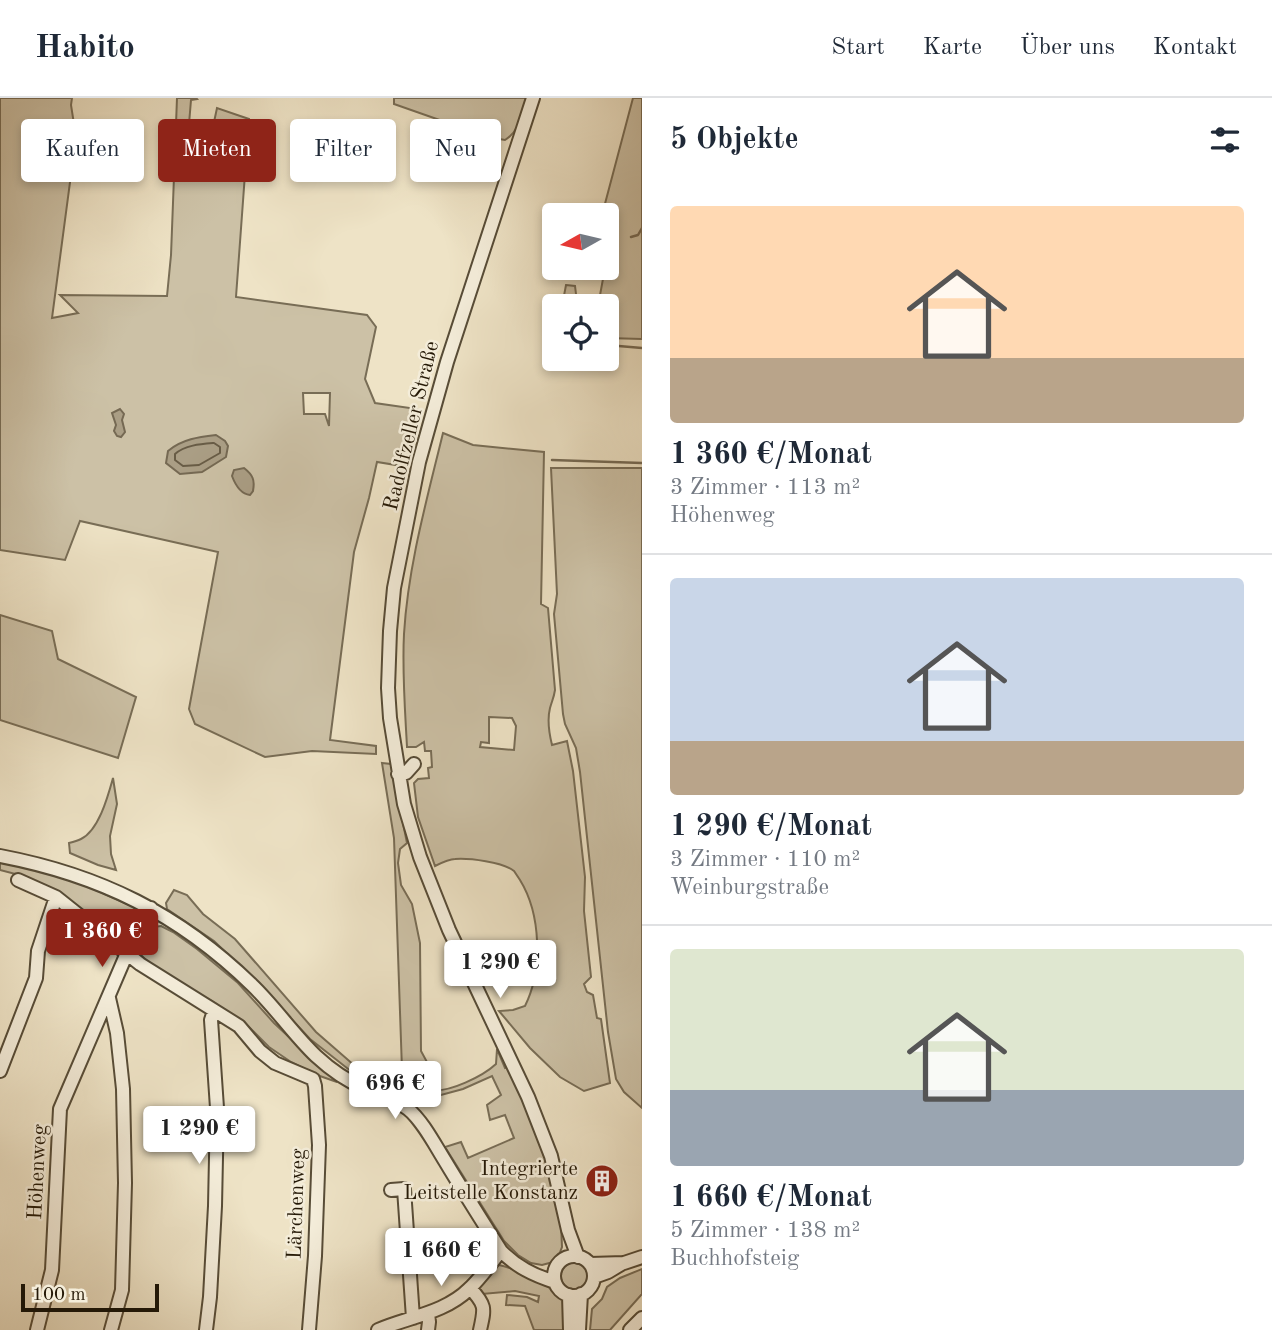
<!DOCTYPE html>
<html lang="de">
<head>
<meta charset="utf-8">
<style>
  :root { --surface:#fff; --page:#f2f2f3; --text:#1f2937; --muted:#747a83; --line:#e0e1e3; --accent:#8f2418 }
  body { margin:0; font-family:"Old Standard TT",serif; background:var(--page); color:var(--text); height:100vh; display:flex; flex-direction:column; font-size:26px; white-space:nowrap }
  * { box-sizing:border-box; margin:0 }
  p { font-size:23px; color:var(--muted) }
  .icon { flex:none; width:38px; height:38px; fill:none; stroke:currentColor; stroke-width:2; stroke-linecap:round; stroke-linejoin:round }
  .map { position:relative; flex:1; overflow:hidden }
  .drawer { display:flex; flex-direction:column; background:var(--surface); width:630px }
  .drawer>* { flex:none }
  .guide { position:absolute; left:21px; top:21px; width:514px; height:63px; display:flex; gap:14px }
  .needle { width:46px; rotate:262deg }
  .tools { position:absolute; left:542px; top:105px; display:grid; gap:14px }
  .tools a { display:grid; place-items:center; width:77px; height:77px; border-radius:7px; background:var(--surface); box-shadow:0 4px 10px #0003; font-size:35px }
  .scale { position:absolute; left:21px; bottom:18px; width:138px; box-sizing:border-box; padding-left:7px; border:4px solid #251907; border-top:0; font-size:19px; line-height:24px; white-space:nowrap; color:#251907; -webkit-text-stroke:5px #f4edda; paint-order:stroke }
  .price { position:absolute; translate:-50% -60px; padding:0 16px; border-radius:7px; background:#fff; color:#222; font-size:23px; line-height:46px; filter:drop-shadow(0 2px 4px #0008) }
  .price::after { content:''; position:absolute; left:50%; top:42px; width:21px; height:16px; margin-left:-10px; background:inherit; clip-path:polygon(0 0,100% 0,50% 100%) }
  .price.current { background:var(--accent); color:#fff }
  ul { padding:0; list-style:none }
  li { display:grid; align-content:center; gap:14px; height:371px; padding:0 28px }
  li+li { border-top:2px solid var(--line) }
  li span { display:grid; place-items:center; height:217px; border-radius:7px; color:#555 }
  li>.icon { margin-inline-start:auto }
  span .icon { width:126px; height:126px; fill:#fffc; stroke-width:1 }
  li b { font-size:30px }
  h2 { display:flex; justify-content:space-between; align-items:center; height:84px; padding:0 28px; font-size:30px }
  .pill { padding:0 24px; border-radius:7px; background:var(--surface); box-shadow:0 4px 10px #0003; font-size:24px; line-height:63px }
  .pill.current { background:var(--accent); color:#fff }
  header { display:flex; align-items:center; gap:42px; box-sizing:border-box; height:98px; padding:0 35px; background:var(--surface); border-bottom:2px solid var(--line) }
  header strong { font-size:33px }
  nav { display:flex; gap:38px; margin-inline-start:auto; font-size:24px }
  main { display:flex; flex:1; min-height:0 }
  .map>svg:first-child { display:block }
</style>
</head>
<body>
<header>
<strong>Habito</strong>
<nav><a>Start</a><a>Karte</a><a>Über uns</a><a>Kontakt</a></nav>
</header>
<main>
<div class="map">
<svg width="642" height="1232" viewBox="0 0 642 1232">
  <rect width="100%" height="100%" fill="#eee3c6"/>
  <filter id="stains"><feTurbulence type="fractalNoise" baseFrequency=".00286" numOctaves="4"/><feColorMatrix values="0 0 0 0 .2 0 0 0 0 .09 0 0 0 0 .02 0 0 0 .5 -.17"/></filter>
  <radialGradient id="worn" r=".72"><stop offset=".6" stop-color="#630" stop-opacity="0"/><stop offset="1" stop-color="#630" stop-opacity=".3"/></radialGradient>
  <path fill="#ccc1a6" stroke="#786d56" stroke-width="2" fill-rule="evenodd" d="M0,0h72l-1,7 5,32 -24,181 26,-5 -18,-18 107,1 4,-41 6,-157h19l1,1 -6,1 -3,36h23l6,-28 32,11 -13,178 131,18 9,12 -11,52 10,24 42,6 -15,57 -25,-4 -8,36 -15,54 -24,188 46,6v8l-64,-3 -47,6 -70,-33 -6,-15 29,-157 -138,-31 -15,39 -65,-10zM303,295h27l-1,33 -4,-12h-21z
    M394,0h133c-5,15 -7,33 -22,42l-17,-3 -94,-33z
    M633,0h9v241l-35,-1v-32h-9l7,-38h2v-53h-5z
    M566,187l9,1 1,8 -2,12h-12z
    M443,335l30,12 71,7 -3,152 7,4 7,82c-1,7 -3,11 -5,18 -3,12 -1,25 2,37l15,-4 6,30 12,106 -1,34 7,66 -7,7 3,8 6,3 4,23 4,1 9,64 -26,8 -24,-14 -30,-29 -31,-37 14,-1 12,-4c18,-36 16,-92 -5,-126 -2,-3 -4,-6 -6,-9 -11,-9 -45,-13 -59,-12 -6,0 -14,4 -20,7l-17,-49 -4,-34 4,-4 11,-1 -1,-10 4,-1 -1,-16h-6l-1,-9 -8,5h-9c-2,-38 -5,-75 -3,-113 4,-68 23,-135 39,-201zM489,619l23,1 4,8 -2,24 -34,-3 1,-5 8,1z
    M551,370h91v640l-18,-16 -8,-13 -8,-47 -28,-260 -4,-24 -11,-24 -2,-10 -9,-100 3,-20z
    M0,517l52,16 6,28 78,38 -18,61 -118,-38z
    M382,665l9,1 16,79 -7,6 -2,14 3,22 11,19 8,39 1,108 6,11c-3,10 -4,20 4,28 18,3 52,-14 65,-26l1,-15 8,19 3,-1 10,20 30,77 13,60 1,23 -3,8 -6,7 -11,3 -11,-2 -13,-8 -14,-14 -59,-94 16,-5 7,16 46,-20 -9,-23 -15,5 -3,-15 14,-10 -9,-19 -29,13 -33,9 -4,-2 -7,2 -2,3 -5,3 -46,-21 -56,-44 -53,-57 -43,-41 -47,-32 -1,-6 8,-13 13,5 16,19 32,25 81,93 47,41 14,7 14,-2 11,-8 -8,-232z
    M113,680l4,26 -7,32 1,18 5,16 -18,-5 -28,-12 -1,-10c4,-1 8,-2 12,-4 18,-9 27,-43 32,-61z
    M0,763l16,3 64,19 54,24c6,15 0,29 -15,33 -39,-33 -68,-59 -119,-70z
    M161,828l12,6 24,17 41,34 36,40 63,59 -20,-7 -26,-13 -22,-15 -23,-23 -34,-23 -57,-32 -13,-13 -2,-15 6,-13z
    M561 1178a14 14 0 1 1 28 0a14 14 0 1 1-28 0Z
    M499,1167c12,2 55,22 63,33 6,8 4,22 5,32h-33l-9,-24 -19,-1 1,-10 20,2 11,5 1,-6 -24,-5 -33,3 -3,-6 12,-18z
    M642,1171v25l-32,36h-20l2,-21 10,-10 5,-12 13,-9z"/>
  <path fill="#aa9e85" stroke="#756953" stroke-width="2" d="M120,311l4,5 -2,6 3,12 -4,5 -4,-1 -3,-5 2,-6 -4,-12z
    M216,337l9,6 3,5 -2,11 -24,15 -22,2 -14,-11 2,-12c14,-12 31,-14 48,-16z
    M244,370c9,7 11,12 9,23l-3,4c-10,-1 -15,-11 -18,-19l2,-6z"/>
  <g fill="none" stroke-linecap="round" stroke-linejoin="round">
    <path stroke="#685c46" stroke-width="2" d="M214,345l6,4v6l-21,12 -16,1 -8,-6v-6c10,-9 26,-10 39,-11z"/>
    <path stroke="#756953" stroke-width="2.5" d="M631,139l7,-2 4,-7
      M607,247l35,3
      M552,362l90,3"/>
    <defs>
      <path id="minor" d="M533,0l-86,264 -28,100 -25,126 -4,43 -2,57 2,30 14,86 16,53 29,73 79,167 23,59 17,74 10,27
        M398,676l8,-1 8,-9
        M0,758c100,19 179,58 252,129 23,22 41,49 64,71 14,13 31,25 48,32 15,7 31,11 44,21 14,11 27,36 37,52 18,30 37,60 56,90 16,16 32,24 54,31
        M18,782l38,17 84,67 99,62 21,25 15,12 38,16 2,7 4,59 -4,111 -6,74
        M109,900l8,35 6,56 2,94 -3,107 -11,40
        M0,973l36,-93 2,-27 18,-54
        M391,1092l13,-1 9,129
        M554 1178a20 20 0 1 1 40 0a20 20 0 1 1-40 0Z
        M590,1166l34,-1 18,-6
        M594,1179l14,-5 15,-9
        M470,1190c16,17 15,20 10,42
        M569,1197l1,35
        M428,1215l1,9 -1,8
        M37,1232l15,-60 8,-161 67,-156 24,-45
        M206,1232l4,-33 5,-91 2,-98 -6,-88 3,-9
        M378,1232c30,-13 67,-17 91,-41 12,-11 22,-26 32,-38
        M579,1232l2,-36
        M630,1232l12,-12"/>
    </defs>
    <use href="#minor" stroke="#574c37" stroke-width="16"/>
    <use href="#minor" stroke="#f4edda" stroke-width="12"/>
  </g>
  <defs>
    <symbol id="building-disc" viewBox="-11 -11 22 22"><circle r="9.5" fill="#8f2418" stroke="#f4edda"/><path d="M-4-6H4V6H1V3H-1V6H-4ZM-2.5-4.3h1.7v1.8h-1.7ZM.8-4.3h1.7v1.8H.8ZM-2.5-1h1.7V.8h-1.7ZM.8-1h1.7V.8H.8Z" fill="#fff"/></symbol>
  </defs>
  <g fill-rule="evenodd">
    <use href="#building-disc" x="583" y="1064" width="38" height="38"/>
  </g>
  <g text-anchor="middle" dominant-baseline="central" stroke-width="5" stroke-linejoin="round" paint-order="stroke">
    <g font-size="21" fill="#251907" stroke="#f4edda">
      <text transform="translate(412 328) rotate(-76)">Radolfzeller Straße</text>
      <text transform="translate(38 1074) rotate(-87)">Höhenweg</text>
      <text transform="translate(297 1106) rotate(-88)">Lärchenweg</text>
    </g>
    <g font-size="21" fill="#251907" stroke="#f4edda" text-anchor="end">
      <text x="578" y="1071">Integrierte<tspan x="578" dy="24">Leitstelle Konstanz</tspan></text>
    </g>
  </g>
  <rect width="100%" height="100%" filter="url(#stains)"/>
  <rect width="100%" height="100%" fill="url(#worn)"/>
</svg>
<div class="tools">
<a><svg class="needle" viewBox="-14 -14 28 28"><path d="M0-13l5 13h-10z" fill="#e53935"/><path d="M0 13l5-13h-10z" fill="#747a83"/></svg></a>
<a><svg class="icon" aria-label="locate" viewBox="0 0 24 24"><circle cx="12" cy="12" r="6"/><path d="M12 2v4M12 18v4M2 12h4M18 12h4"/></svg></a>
</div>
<div class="scale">100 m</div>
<b class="price current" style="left:102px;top:871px">1 360 €</b>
<b class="price" style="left:500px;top:902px">1 290 €</b>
<b class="price" style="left:395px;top:1023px">696 €</b>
<b class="price" style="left:199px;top:1068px">1 290 €</b>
<b class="price" style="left:441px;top:1190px">1 660 €</b>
<div class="guide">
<a class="pill">Kaufen</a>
<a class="pill current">Mieten</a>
<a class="pill">Filter</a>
<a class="pill">Neu</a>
</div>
</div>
<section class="drawer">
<h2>5 Objekte<svg class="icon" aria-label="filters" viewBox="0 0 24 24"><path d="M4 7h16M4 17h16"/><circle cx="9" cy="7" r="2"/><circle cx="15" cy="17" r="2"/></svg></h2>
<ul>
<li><span style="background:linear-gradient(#ffd9b3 70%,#b9a48a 0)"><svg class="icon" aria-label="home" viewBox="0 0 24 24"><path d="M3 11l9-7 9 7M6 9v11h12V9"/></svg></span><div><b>1 360 €/Monat</b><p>3 Zimmer · 113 m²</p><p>Höhenweg</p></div></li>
<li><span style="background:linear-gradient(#c9d6e8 75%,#b9a48a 0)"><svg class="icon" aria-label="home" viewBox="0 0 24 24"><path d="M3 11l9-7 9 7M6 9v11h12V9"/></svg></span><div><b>1 290 €/Monat</b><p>3 Zimmer · 110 m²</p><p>Weinburgstraße</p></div></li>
<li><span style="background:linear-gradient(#dfe7d0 65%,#9aa5b1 0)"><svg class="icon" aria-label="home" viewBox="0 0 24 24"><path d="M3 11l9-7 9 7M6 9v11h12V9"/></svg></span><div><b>1 660 €/Monat</b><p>5 Zimmer · 138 m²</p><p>Buchhofsteig</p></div></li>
</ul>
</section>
</main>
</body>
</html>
